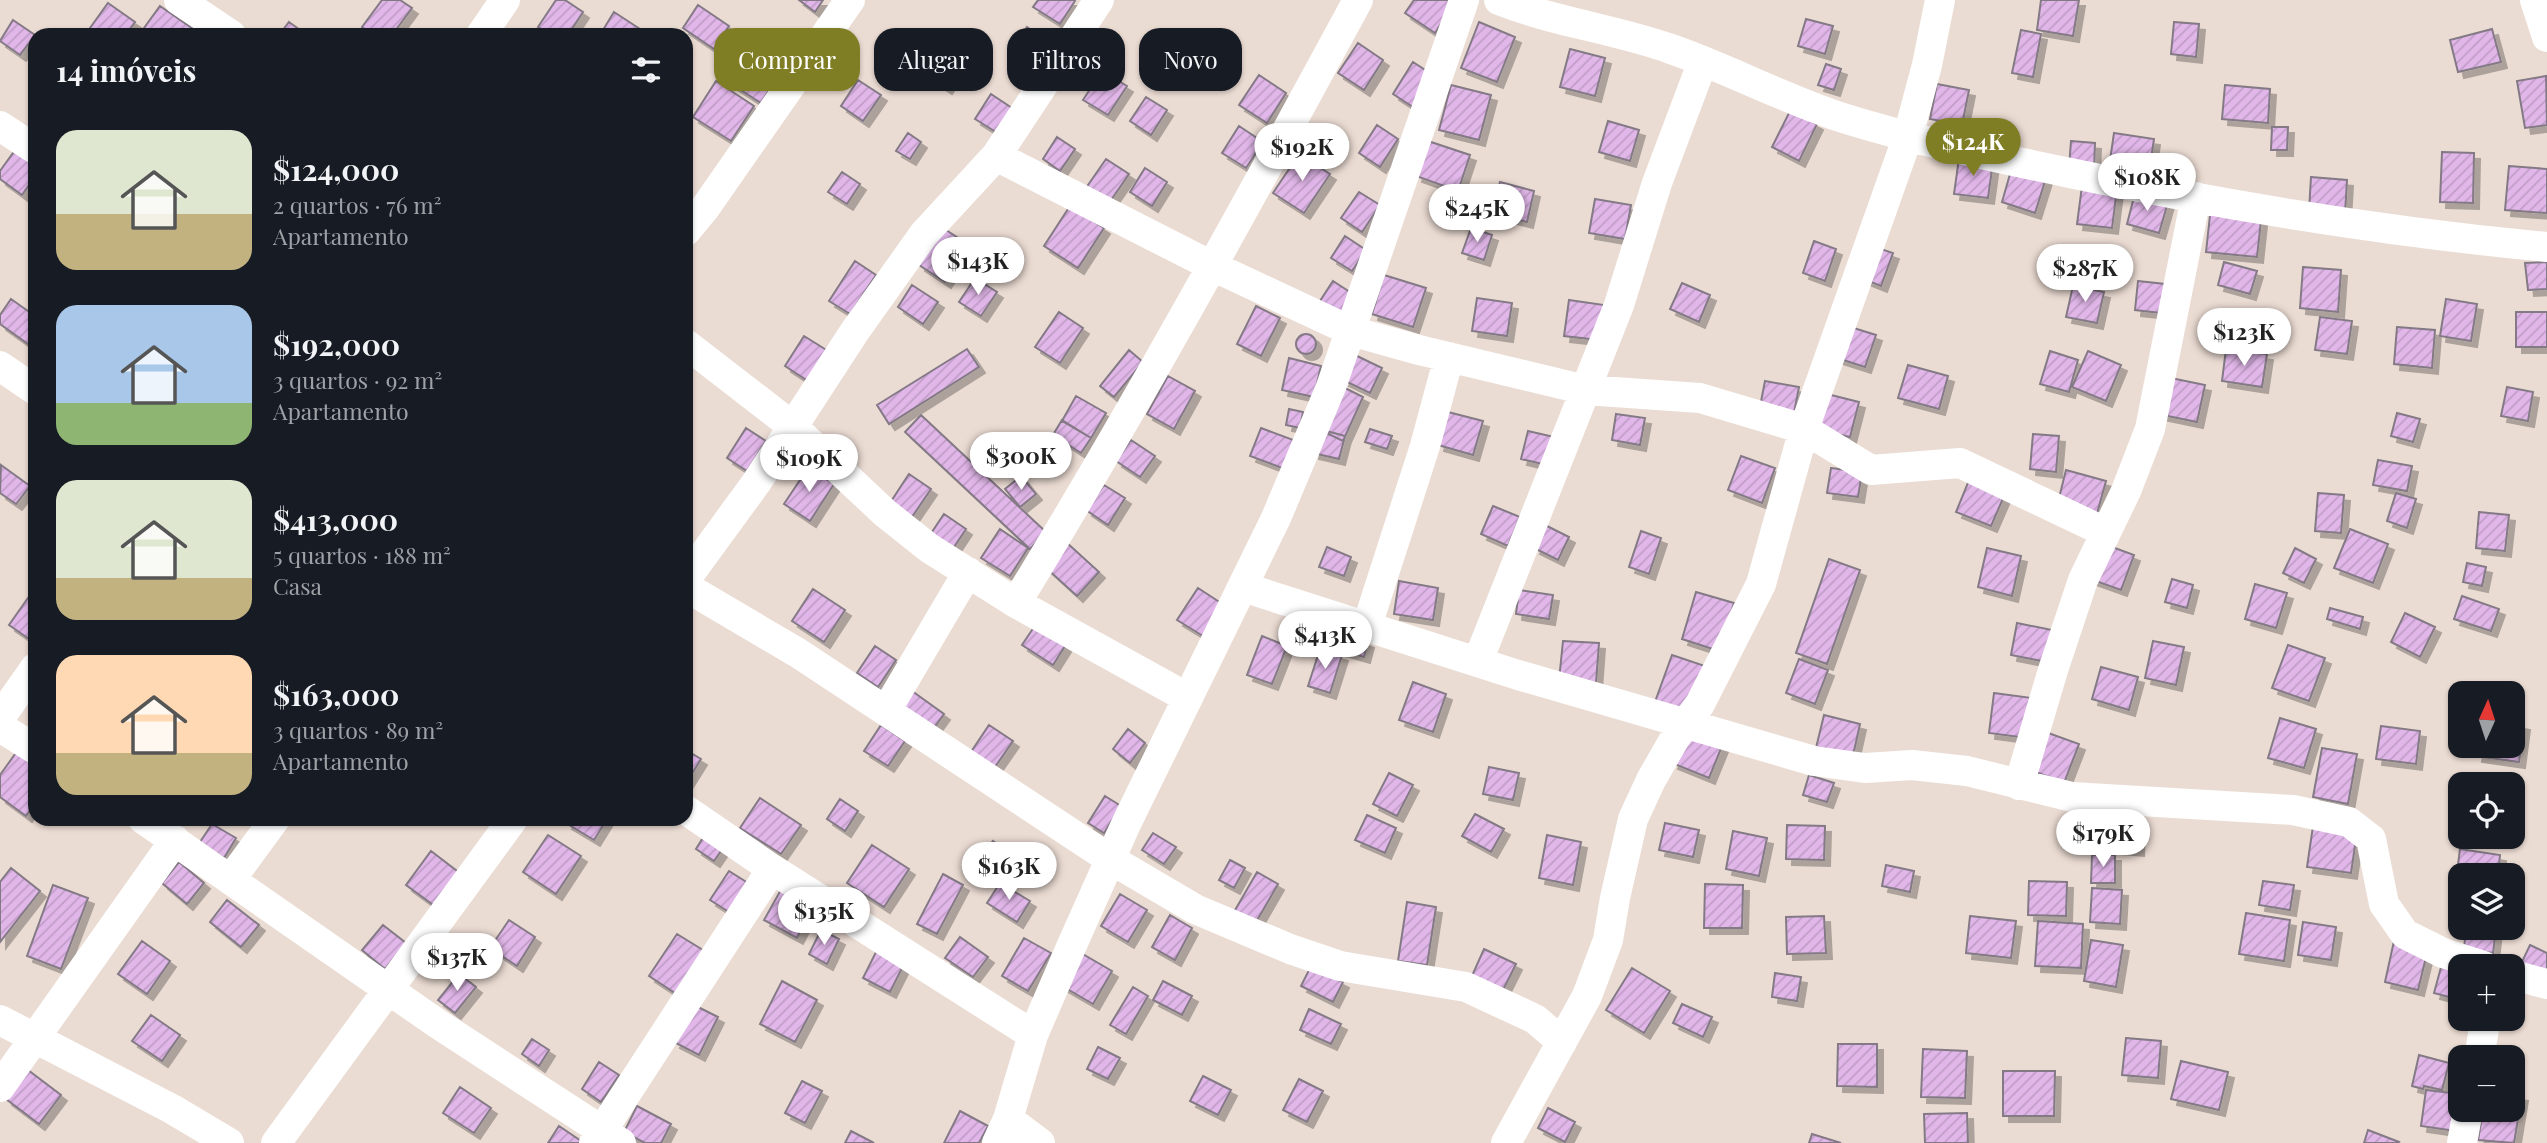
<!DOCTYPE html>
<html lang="pt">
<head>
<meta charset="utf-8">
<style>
  :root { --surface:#171b24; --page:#20242c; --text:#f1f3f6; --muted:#9ea1a6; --accent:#807e25 }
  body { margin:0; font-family:"Playfair Display",serif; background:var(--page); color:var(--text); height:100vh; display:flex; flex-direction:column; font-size:26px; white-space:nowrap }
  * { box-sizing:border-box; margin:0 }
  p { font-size:23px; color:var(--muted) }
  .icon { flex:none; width:38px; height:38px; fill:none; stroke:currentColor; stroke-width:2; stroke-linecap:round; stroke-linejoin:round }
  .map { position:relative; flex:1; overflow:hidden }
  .panel { position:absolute; left:28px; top:28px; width:665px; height:798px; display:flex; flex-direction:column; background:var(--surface); border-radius:21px; box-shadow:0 2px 5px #0004 }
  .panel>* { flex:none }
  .hud { position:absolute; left:714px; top:28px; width:665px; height:63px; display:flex; gap:14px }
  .needle { width:46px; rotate:3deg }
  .tools { position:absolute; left:2448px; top:681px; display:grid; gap:14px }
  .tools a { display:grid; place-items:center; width:77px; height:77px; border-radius:14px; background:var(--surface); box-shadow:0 2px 5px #0004; font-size:35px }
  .price { position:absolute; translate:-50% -60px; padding:0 16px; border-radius:24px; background:#fff; color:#222; font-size:23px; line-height:46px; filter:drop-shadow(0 2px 4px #0008) }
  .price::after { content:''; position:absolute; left:50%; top:42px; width:21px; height:16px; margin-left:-10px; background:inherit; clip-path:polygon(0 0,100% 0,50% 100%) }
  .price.on { background:var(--accent); color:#fff }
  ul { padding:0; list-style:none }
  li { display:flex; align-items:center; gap:21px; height:175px; padding:0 28px }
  li span { display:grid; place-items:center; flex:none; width:196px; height:140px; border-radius:21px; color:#555 }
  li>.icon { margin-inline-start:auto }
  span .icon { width:84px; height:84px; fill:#fffc; stroke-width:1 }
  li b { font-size:30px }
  h2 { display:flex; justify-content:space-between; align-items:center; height:84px; padding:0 28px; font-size:30px }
  .tag { padding:0 24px; border-radius:21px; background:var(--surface); box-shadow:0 2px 5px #0004; font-size:24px; line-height:63px }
  .tag.on { background:var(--accent); color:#fff }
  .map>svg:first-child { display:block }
</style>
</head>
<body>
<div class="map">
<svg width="2547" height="1143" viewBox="0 0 2547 1143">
  <defs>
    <pattern id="building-hatch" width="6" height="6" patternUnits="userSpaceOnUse" patternTransform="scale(1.75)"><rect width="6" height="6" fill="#e1b7e9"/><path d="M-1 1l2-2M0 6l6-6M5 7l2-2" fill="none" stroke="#c19dc8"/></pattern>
    <filter id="shadow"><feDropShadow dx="6" dy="6" stdDeviation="0" flood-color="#0004"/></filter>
  </defs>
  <rect width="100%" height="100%" fill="#ebdcd3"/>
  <path fill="url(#building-hatch)" stroke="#847a86" stroke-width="2" filter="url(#shadow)" d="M382,0h18l12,8 -20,27h-20l-10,-8z
    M556,0h9l18,12 -15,23h-17l-13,-8z
    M799,0h24l-8,12z
    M1038,0h36l1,1 -15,23 -27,-17z
    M1414,0h35l5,3 -19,30 -30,-20z
    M2041,0h38l-6,36 -36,-6z
    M108,3l27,19 -9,13h-41z
    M698,5l31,21 -15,23 -31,-21z
    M160,6l36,25 -3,4h-54z
    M614,12l26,17 -4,6h-36z
    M1806,19l27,7 -8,28 -27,-8z
    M13,20l22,15 -15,20 -20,-14z
    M289,22l18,13h-28z
    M1479,22l36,15 -18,45 -36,-14z
    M2174,22l25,2 -3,33 -25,-3z
    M1027,27l22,15 -19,29 -21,-15z
    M2492,29l9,33 -43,10 -8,-32z
    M2021,30l20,4 -8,43 -21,-4z
    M930,42l32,21 -16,25 -32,-21z
    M1358,43l25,17 -19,30 -26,-17z
    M826,44l14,9 -17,25 -14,-9z
    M1570,49l35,9 -10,38 -35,-9z
    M751,59l27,17 -17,27 -28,-18z
    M895,60l10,6 -8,12 -10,-7z
    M1413,62l20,13 -20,32 -20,-13z
    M1826,64l15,5 -7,21 -16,-5z
    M1102,71l25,15 -19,29 -25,-15z
    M1259,75l27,18 -19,30 -28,-18z
    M2546,76l1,49 -22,3 -8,-47z
    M858,80l23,15 -18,26 -22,-15z
    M716,81l38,25 -23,35 -38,-24z
    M1937,84l32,6 -7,35 -32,-6z
    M1451,85l40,10 -12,45 -40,-10z
    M2225,85l45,4 -2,34 -46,-4z
    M991,94l24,16 -16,24 -24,-15z
    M1146,97l21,13 -16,25 -21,-14z
    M1790,111l27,13 -18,37 -27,-14z
    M1608,121l31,9 -9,31 -31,-9z
    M1377,125l21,14 -18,28 -21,-14z
    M1239,126l24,16 -17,26 -24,-15z
    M2272,127h16l-1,23h-16z
    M908,133l13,9 -11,17 -14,-8z
    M2114,133l40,6 -6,41 -40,-6z
    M1057,137l18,12 -15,22 -17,-12z
    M1428,141l42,14 -12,36 -42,-15z
    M2071,141l24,2 -1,26 -25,-2z
    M18,146l17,12v18l-13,19 -22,-16v-8z
    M2442,152l32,1 -1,50 -33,-1z
    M1299,154l31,20 -26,39 -31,-20z
    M1959,158l34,4 -5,36 -34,-4z
    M1106,159l23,15 -20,29 -23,-15z
    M2509,166l38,3v44l-42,-3z
    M2012,167l34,11 -11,35 -33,-11z
    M1145,168l22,14 -15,24 -22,-14z
    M842,172l18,12 -13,20 -19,-12z
    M2311,177l36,3 -2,34 -36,-3z
    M1500,182l34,9 -7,31 -36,-9z
    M2082,186l35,3 -5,39 -35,-4z
    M1359,192l21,13 -18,27 -21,-14z
    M2135,193l33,9 -9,31 -32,-9z
    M1595,199l36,6 -6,34 -36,-6z
    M1070,206l34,22 -26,40 -34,-22z
    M2211,206l51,5 -5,46 -51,-5z
    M943,228l26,17 -24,37 -26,-17z
    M1471,228l21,7 -8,25 -22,-7z
    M1345,236l21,14 -14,21 -21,-13z
    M1814,241l22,8 -11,32 -22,-8z
    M1872,246l21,7 -12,33 -20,-8z
    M855,261l21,14 -26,39 -21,-13z
    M2224,262l33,9 -7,23 -32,-9z
    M2547,262v27l-19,1 -3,-27z
    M2303,267l38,3 -3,42 -38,-4z
    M1384,275l42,13 -13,39 -41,-13z
    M975,278l22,14 -16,24 -22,-14z
    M1333,281l20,13 -13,20 -20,-13z
    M2138,281l27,3 -4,29 -26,-3z
    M1682,283l28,12 -11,27 -29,-13z
    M912,285l26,17 -15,22 -25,-17z
    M2073,286l31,6 -7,31 -31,-6z
    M1477,298l35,5 -5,33 -35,-5z
    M11,299l24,17v18l-7,10 -28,-20v-9z
    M2446,299l31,5 -6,37 -31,-5z
    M1569,300l35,5 -5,35 -35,-4z
    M1256,306l24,12 -19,38 -24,-12z
    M1059,312l24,16 -23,35 -25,-16z
    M2516,312h31v35h-31z
    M2320,317l32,4 -5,33 -32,-4z
    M1844,325l32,10 -11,32 -31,-10z
    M2397,327l38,3 -3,38 -38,-4z
    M1296 344a10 10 0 1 1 20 0a10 10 0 1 1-20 0Z
    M804,336l24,15 -20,30 -23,-15z
    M967,349l12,18 -90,57 -12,-19z
    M2226,349l41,5 -5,33 -40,-6z
    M1129,350l14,12 -29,35 -14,-11z
    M2050,351l28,9 -9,32 -29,-8z
    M2088,351l33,14 -15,36 -34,-14z
    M1355,355l27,13 -12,25 -27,-13z
    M1289,358l32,8 -7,31 -32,-7z
    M1908,365l40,11 -9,33 -41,-11z
    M1168,376l27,15 -21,38 -27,-15z
    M2166,377l39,8 -8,37 -39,-8z
    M1765,381l34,6 -6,31 -34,-6z
    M1341,386l22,11 -20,44 -23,-11z
    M2507,387l26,5 -5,29 -27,-5z
    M1823,393l36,9 -9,35 -36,-8z
    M1076,396l30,17 -15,25 -29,-17z
    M1289,409l14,3 -3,16 -14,-3z
    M1448,412l35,9 -10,34 -35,-10z
    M2397,413l23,6 -7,23 -22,-6z
    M1616,414l29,4 -5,27 -28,-5z
    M921,415l125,117 -16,17 -125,-117z
    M1062,420l29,18 -10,15 -28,-18z
    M746,428l20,13 -19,30 -20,-13z
    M1261,428l35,13 -11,28 -35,-13z
    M1319,429l26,7 -6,23 -26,-6z
    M1370,429l22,7 -5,13 -22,-7z
    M1528,431l26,6 -7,28 -26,-6z
    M2033,434l26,2 -3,36 -26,-3z
    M1131,440l24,16 -15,21 -24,-16z
    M1741,456l34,12 -13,35 -34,-13z
    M2378,460l34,6 -5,25 -34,-6z
    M1,465l29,21 -14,18 -16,-11z
    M808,468l26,16 -24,37 -26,-17z
    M1831,468l31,4 -4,25 -31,-4z
    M2066,470l40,11 -10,36 -39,-11z
    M1972,473l36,14 -17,39 -35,-14z
    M909,474l22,15 -19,28 -22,-14z
    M1021,476l15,18 -16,13 -15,-18z
    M1104,485l21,13 -17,27 -22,-15z
    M2318,493l26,2 -3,38 -26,-2z
    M2396,493l20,6 -9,29 -20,-7z
    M1493,506l27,11 -12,29 -27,-12z
    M2479,512l30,3 -4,36 -29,-3z
    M944,514l22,15 -14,21 -22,-15z
    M1545,525l24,12 -11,23 -24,-12z
    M1000,529l28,19 -18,28 -29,-18z
    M2350,529l38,15 -15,39 -39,-15z
    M1641,531l20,7 -12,36 -20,-7z
    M1066,542l33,30 -22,24 -33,-30z
    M2104,544l30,11 -13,35 -31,-11z
    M1327,547l24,10 -7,19 -25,-9z
    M1987,548l34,8 -9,40 -34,-9z
    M2295,548l21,11 -12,24 -21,-10z
    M1829,559l31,11 -33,94 -31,-11z
    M2467,563l19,4 -4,19 -19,-4z
    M2172,579l21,6 -6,23 -22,-6z
    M1399,581l39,7 -5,32 -39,-6z
    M2255,584l32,9 -11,35 -31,-9z
    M1198,588l26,17 -21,31 -26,-16z
    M813,589l32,21 -21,32 -32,-21z
    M1519,590l34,5 -4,24 -33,-5z
    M1696,592l38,11 -15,48 -37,-12z
    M2462,596l37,13 -8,22 -37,-12z
    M28,598l7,5v34l-3,4 -23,-16z
    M2330,608l33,9 -3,12 -33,-10z
    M2405,613l30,14 -15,30 -29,-15z
    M2017,623l35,7 -5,32 -36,-7z
    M1034,627l31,19 -12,19 -31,-20z
    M1344,634l24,8 -4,15 -24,-7z
    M1262,636l25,10 -15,38 -25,-9z
    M1563,641l36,2 -3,40 -37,-3z
    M2153,641l31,6 -8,38 -31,-7z
    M2288,645l37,13 -16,43 -37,-13z
    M875,646l21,14 -18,27 -21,-14z
    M1320,649l22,6 -12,38 -22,-7z
    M1672,655l36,12 -17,47 -36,-12z
    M1799,659l29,11 -13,34 -29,-11z
    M2101,667l37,10 -9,33 -37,-11z
    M1413,682l33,12 -13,38 -34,-12z
    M912,691l32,23 -13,18 -31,-24z
    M1994,693l38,5 -5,40 -38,-5z
    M1824,715l36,9 -8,36 -37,-8z
    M2280,718l36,11 -12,39 -36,-10z
    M2513,722l11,2 -5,38 -43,-6 2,-10h35z
    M881,725l24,16 -17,25 -24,-15z
    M989,725l24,16 -18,26 -24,-15z
    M2381,726l39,5 -4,33 -40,-5z
    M1687,727l37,14 -15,37 -37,-15z
    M1128,729l17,14 -15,20 -17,-14z
    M2040,730l39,14 -15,39 -38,-15z
    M2322,748l35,6 -9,50 -35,-7z
    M18,750l17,12v41l-9,13 -26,-19v-22z
    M686,750l15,9 -15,24z
    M1489,767l30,6 -6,27 -30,-6z
    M1389,773l24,12 -16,31 -24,-12z
    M1809,775l25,8 -7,19 -24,-7z
    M1105,796l16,10 -17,27 -16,-10z
    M760,798l41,27 -20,29 -41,-26z
    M840,799l18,12 -13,20 -18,-12z
    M1475,814l29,15 -13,23 -29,-16z
    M1367,815l29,13 -11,25 -30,-13z
    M568,819h39l-13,21 -28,-17z
    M1665,823l34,7 -6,27 -34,-7z
    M212,824l24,14 -12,20 -24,-16z
    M1787,825l38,1 -1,34 -38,-1z
    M2105,825l34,2 -1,23 -35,-3z
    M2313,826l44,6 -6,41 -44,-6z
    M1733,831l34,7 -8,38 -33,-7z
    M1153,833l23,14 -12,17 -22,-14z
    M548,835l33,21 -25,38 -33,-22z
    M1547,835l34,7 -8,43 -34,-7z
    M704,836l19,12 -9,13 -18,-12z
    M993,841l28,20 -12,17 -28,-21z
    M872,845l37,24 -25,38 -37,-24z
    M2460,849l40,6 -2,20h-38v6l-4,-1z
    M431,851l30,23 -25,33 -30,-22z
    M2092,855h23v28h-24z
    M1230,860l15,8 -11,20 -15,-8z
    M179,862l25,21 -17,21 -25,-21z
    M1886,865l28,6 -4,21 -28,-6z
    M11,868l29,23 -40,51v-60z
    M729,871l19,12 -19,29 -19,-12z
    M1257,872l21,12 -23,40 -21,-12z
    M943,874l20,11 -26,49 -20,-10z
    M2029,881l38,1 -1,34 -38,-1z
    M2263,881l31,4 -4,25 -31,-5z
    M1000,883l30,18 -13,21 -30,-19z
    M1705,884l38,1 -1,43h-38z
    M53,885l35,13 -27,71 -34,-13z
    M783,886l32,17 -18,35 -33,-18z
    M2092,888l30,2 -2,34 -30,-2z
    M1120,894l27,16 -19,32 -27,-16z
    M227,900l32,25 -18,22 -31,-25z
    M1407,902l29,5 -9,58 -29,-4z
    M2246,913l44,7 -6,41 -45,-7z
    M1170,915l22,13 -17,32 -23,-13z
    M1824,916l2,37 -39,1 -1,-37z
    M1970,916l46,5 -5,37 -45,-5z
    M509,920l26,17 -18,29 -27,-18z
    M2038,921l45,3 -2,44 -46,-2z
    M2303,922l33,5 -5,33 -33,-5z
    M383,925l23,18 -21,26 -23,-19z
    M2466,928l30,1 -3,24 -29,-4z
    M821,930l18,9 -12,25 -18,-10z
    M677,934l26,16 -28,43 -26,-17z
    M960,937l28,20 -15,20 -28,-19z
    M1024,938l27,15 -23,38 -26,-15z
    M2091,940l32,5 -7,42 -32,-6z
    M142,941l28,20 -23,33 -29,-20z
    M2394,941l34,8 -10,41 -33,-8z
    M2530,945l17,8v26l-27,-13z
    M878,948l27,14 -15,30 -27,-14z
    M1484,949l32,15 -14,28 -31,-14z
    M1081,953l31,18 -19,33 -31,-18z
    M2443,960l17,6v34l-26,-7z
    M1311,966l32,16 -10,20 -32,-16z
    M1632,968l38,23 -26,42 -38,-23z
    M1775,973l26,4 -4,24 -25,-4z
    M459,974l17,13 -21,26 -17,-13z
    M782,981l35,19 -22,42 -35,-18z
    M1163,981l29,15 -10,19 -29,-15z
    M1133,987l15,9 -22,38 -16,-9z
    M1682,1004l30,13 -9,20 -30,-14z
    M694,1005l24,12 -19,38 -25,-13z
    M1309,1009l32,15 -10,20 -31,-14z
    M151,1015l29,20 -18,26 -30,-20z
    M2126,1038l35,3 -3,37 -36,-3z
    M532,1039l17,11 -10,16 -17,-12z
    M1838,1044h39v43l-40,-1z
    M1098,1047l22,11 -12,21 -21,-10z
    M1923,1049l44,2 -2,47 -44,-1z
    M2419,1055l30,8 -7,27 -18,-4 -1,3 -11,-3z
    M2181,1061l47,11 -9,38 -48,-11z
    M599,1062l20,13 -18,27 -19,-13z
    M28,1070l33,25 -22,29 -33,-25z
    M2003,1071h52l-1,45h-51z
    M1203,1076l28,14 -13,25 -28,-14z
    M1299,1079l24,12 -16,31 -24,-12z
    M802,1081l20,10 -17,32 -20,-10z
    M460,1087l31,21 -17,25 -31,-20z
    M2426,1090l34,4 3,38 -42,-6z
    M2513,1094l9,1 -8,48 -36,-3 5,-30h30z
    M637,1106l34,18 -10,19h-16l-21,-11z
    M1548,1108l27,14 -10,20 -27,-14z
    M960,1111l28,15 -9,17h-35z
    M1967,1113l1,30h-43l-1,-29z
    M559,1126l22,15 -2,2h-31z
    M2368,1130l31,12 -1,1h-34z
    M851,1131l23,12h-29z
    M1812,1134l29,9h-32z"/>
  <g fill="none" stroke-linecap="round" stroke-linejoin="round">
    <path stroke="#fff" stroke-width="30" d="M179,0l52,35
      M1499,0c55,22 116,29 172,49 58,20 113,50 172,69 74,23 150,39 227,55 157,33 317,59 477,74
      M2535,0l12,37
      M481,35l24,-35
      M0,126l35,23
      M996,156l216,110 139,65 68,19 167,40 114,8 104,31 67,41 89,-7 145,69
      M686,231l19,-23 145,-208
      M686,344l106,82 93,87 44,35 87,55 172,95
      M0,366l35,24
      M686,579l70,-96 99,-152 69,-97 72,-78 103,-156
      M686,587l112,66 312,206 85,50 95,40 50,17 126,21 69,32 27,23
      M1243,587l275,88 296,86 51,7 47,-3 55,6 105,26 221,13 56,12 22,17 13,65 21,30 38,19 41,13
      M1016,603c121,-198 232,-400 342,-603
      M1367,626l58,-180 24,-89
      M1478,661l141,-356 38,-122 46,-122
      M886,711l82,-139
      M0,718l35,-50
      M0,727l35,22
      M2019,785l34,-115 30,-90 43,-89 24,-62 46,-232
      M686,810l86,59 261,166
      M143,819l295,205 183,119
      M231,879l44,-60
      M2513,975l34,9
      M0,1020l172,89 57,34
      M2479,1057l7,-39
      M0,1087l175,-247
      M1008,1119l32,24
      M276,1143l237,-324
      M594,1143l178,-274
      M997,1143l11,-24 25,-84 39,-90 54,-121 150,-306 55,-131 133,-387
      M1506,1143l81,-147 21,-56 7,-42 18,-79 18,-39 24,-42 25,-34 61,-120 43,-155 104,-293 19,-71 13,-65
      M2462,1143l6,-33"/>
  </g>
</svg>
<div class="tools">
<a><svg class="needle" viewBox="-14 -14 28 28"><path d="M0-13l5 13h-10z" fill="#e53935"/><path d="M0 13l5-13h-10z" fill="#9ea1a6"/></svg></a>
<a><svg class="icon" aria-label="locate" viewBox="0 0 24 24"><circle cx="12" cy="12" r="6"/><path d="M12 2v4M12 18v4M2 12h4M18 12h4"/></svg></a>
<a><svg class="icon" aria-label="layers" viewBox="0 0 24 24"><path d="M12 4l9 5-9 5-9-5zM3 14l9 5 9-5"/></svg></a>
<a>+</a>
<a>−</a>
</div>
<b class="price on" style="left:1973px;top:178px">$124K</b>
<b class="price" style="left:1302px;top:183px">$192K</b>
<b class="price" style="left:2147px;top:213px">$108K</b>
<b class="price" style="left:1477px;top:244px">$245K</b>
<b class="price" style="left:978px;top:297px">$143K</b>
<b class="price" style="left:2085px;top:304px">$287K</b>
<b class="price" style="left:2244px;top:368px">$123K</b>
<b class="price" style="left:1021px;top:492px">$300K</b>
<b class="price" style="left:809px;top:494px">$109K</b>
<b class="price" style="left:1325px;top:671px">$413K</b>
<b class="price" style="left:2103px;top:869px">$179K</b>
<b class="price" style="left:1009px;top:902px">$163K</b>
<b class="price" style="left:824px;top:947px">$135K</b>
<b class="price" style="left:457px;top:993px">$137K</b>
<div class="hud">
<a class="tag on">Comprar</a>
<a class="tag">Alugar</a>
<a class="tag">Filtros</a>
<a class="tag">Novo</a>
</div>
<section class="panel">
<h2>14 imóveis<svg class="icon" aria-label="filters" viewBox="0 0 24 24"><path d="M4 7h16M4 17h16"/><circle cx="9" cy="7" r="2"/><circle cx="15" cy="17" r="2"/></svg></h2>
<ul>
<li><span style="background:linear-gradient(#dfe7d0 60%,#c2b280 0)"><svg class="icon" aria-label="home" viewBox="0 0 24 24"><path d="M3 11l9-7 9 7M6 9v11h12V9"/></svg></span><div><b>$124,000</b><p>2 quartos · 76 m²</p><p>Apartamento</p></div></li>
<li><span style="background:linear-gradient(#a9c7e8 70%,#8fb573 0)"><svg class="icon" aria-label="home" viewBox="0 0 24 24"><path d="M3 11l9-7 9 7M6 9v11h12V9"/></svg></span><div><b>$192,000</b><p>3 quartos · 92 m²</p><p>Apartamento</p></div></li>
<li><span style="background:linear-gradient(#dfe7d0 70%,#c2b280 0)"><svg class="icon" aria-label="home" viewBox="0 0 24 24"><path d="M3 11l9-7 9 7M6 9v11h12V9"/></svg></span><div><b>$413,000</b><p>5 quartos · 188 m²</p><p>Casa</p></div></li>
<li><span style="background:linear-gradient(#ffd9b3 70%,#c2b280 0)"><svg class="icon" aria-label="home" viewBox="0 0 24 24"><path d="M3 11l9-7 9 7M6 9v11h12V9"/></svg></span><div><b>$163,000</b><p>3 quartos · 89 m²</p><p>Apartamento</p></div></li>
</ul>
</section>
</div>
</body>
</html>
